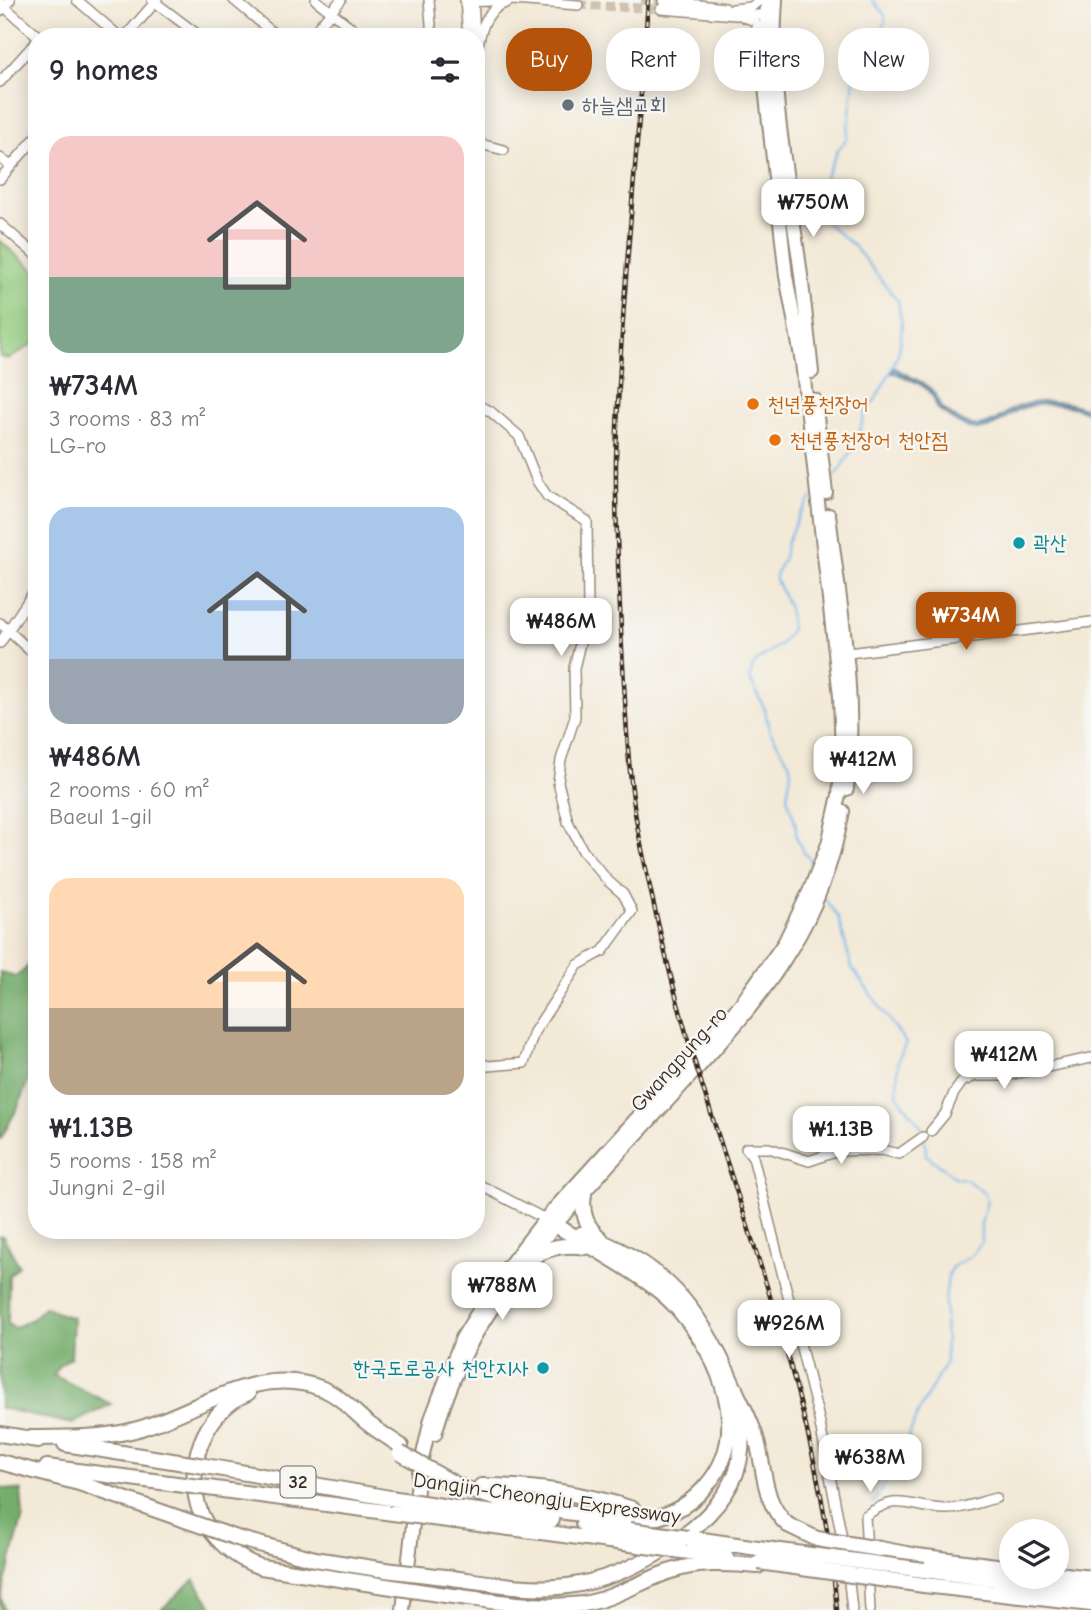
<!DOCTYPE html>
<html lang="en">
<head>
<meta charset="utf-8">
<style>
  :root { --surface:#fff; --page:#f2f2f3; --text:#2b2b33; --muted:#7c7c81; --accent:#b45309 }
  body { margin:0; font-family:"Comic Neue","Poor Story",sans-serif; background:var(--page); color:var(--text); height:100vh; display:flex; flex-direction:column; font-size:26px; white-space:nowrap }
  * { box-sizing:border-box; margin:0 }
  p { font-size:23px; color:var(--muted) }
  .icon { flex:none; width:38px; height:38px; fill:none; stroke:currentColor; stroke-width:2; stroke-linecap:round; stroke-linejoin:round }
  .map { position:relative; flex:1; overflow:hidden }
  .drawer { position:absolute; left:28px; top:28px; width:457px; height:1211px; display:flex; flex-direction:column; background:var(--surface); border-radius:28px; box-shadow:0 4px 18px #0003 }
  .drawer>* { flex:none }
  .hud { position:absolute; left:506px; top:28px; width:480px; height:63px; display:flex; gap:14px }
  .tools { position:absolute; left:999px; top:1519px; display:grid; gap:14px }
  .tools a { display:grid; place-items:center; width:70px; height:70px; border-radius:50%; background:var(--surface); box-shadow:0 4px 18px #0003; font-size:35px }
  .price { position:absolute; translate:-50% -60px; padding:0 16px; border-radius:14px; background:#fff; color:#222; font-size:23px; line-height:46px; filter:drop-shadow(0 2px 4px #0008) }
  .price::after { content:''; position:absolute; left:50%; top:42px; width:21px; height:16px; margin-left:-10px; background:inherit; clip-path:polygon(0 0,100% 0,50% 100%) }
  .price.active { background:var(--accent); color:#fff }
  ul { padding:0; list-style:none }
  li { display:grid; align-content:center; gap:14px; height:371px; padding:0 21px }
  li span { display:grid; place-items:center; height:217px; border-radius:21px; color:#555 }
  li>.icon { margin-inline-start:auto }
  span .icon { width:126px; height:126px; fill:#fffc; stroke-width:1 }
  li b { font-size:30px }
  h2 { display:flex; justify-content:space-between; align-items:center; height:84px; padding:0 21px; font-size:30px }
  .tag { padding:0 24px; border-radius:28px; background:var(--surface); box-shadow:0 4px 18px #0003; font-size:24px; line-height:63px }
  .tag.active { background:var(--accent); color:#fff }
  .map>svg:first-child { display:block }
</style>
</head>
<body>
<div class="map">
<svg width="1091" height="1610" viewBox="0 0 1091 1610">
  <rect width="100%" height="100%" fill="#f6f6f2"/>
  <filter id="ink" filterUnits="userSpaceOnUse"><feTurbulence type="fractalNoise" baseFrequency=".0143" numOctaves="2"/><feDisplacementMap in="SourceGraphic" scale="14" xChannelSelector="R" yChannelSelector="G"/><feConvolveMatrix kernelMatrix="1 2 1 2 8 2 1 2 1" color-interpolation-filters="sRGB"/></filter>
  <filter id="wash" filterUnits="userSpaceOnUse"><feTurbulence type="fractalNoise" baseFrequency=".00686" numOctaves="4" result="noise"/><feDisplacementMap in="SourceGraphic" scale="28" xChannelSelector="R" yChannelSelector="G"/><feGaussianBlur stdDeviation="1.57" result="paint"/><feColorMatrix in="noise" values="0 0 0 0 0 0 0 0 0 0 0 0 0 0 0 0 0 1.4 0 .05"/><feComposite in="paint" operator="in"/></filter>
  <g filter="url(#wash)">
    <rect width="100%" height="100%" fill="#f3e9d7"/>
    <path fill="#92ca7d" stroke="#667a4e" stroke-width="2" d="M0,241l37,32v68l-28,18 -9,-2z"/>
    <path fill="#75ae6c" stroke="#586c45" stroke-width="2" d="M30,945h7v88l-6,40 -13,34 -18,33v-168l15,5c14,-9 19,-15 15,-32z
      M0,1236h3l16,30 -10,10 -1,48 7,4 17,-9 13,-13 13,7 15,5 -2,39 -12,9 -6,9 58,29 -39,20 -72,-16z
      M0,1488l21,3 2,25 -22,81 4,13h-5z
      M194,1579l20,31h-53z"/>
    <path fill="#75b8eb" stroke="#587184" stroke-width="2" d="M894,367c18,14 41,14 46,40 11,8 24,19 38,19 16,-1 26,-13 39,-19 20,-8 56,-7 74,5v3c-19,-12 -55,-15 -75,-4 -13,7 -25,20 -40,18 -15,-1 -28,-13 -39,-21 -4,-22 -23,-27 -41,-35h-4z"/>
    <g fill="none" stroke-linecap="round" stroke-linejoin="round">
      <path stroke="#75b8eb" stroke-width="2" d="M829,481l9,-9 17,-26 11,-36 9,-10 16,-29 8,-20 3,-25 -4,-25 -44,-55 -31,-26 -3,-9 6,-36 12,-25 9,-12 7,-59 31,-57v-7l-13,-15
        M812,497l-13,18 -13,29 -2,14 -8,15v7l13,28 2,19 -2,6 -8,11 -24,17 -5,7 -2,11 15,31 4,20 20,32 2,10 -4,25 9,28v11l6,14 11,13
        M824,898l14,19 14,51 54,75 -8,17 -1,35 26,34 1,5
        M873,1504l24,-41 23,-54 26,-47 -1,-59 3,-28 4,-8 19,-11 10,-13v-20l6,-21 -2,-8 -19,-15 -10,-1 -30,-23 -1,-16"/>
    </g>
  </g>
  <g filter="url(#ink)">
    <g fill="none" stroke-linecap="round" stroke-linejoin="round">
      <path stroke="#cec3b2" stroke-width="9" stroke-dasharray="9 4.5" stroke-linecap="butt" d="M641,0l22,1
        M578,5l83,4"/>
      <defs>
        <path id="minor" d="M77,0l43,37
          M152,0l49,37
          M234,0l44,37
          M316,0l47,37
          M429,0l3,37
          M465,0l3,37
          M473,0l2,37
          M663,1l62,7
          M465,2l48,-2 65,5
          M0,3l39,34
          M661,9l75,6h35
          M733,9l18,-2 9,-7
          M0,11l10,-11
          M744,17l11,4 6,22
          M125,37l32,-37
          M310,37l31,-37
          M476,54c5,-22 7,-44 32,-52
          M0,82l37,-41
          M476,143l28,7
          M0,158l11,8
          M0,179l37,-43
          M0,224l37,32
          M476,405l14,6 29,25 18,45 10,15 40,25 1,89 -14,58 1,49 -14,43 -3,22 10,40 15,29 25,30 15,13 9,17 -29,40 -25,14 -44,67 -10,31 -36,3 -12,-5
          M0,623l37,34
          M0,643l37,-56
          M841,654l250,-32
          M931,1131l14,-17 9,-21 8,-11 13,-6h29l87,-18
          M746,1148l7,9 66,262 28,145 5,46
          M746,1148h23l40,13 29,-10 44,-1 17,4 24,-17
          M476,1183l73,38
          M867,1552l-2,-36c33,-24 42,-9 78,-7 18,1 36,-7 53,-11
          M868,1573l2,37"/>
        <path id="major" d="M776,0c-7,88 11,174 23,260 5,37 9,75 13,112
          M815,400l11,93
          M829,515c11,90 29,183 18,274
          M435,1434c12,-42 30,-85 54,-121 55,-84 129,-157 196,-231 38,-42 77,-84 106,-133 26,-41 43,-91 52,-138
          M403,1610l16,-138 12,-53 31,-81 35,-57 48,-62 195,-214 44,-62 25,-51 19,-48 11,-49 3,-41 -2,-58 -38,-334 -16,-86 -20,-180 -2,-25 3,-71"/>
        <path id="highway" d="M584,1194c-3,19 2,33 17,45
          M581,1234c83,28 119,74 153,153 8,18 18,35 23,54 8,29 6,63 31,84
          M527,1260c20,-12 35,-17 58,-13
          M248,1393c-45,18 -65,76 -47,121 11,25 35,45 60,53l118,18
          M0,1434l38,6
          M31,1438c36,-1 73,1 107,-9 59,-17 119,-66 185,-40 17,7 28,20 42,32 11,9 24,17 36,25
          M65,1444l120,19
          M0,1462l79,21 100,35
          M205,1466l185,32
          M47,1467l137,18
          M455,1484c47,20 95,27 145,32 19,2 39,5 58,1 19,-5 35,-16 48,-31 48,-54 13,-129 -28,-177 -25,-30 -87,-61 -122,-84
          M481,1486c54,0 100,7 152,23
          M208,1488l185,25
          M455,1508l97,12
          M456,1521l168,22
          M583,1524l47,6
          M688,1538l70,10
          M240,1539l75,20 70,11
          M880,1549l37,7 95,12
          M682,1551l44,6
          M924,1570l167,21
          M1057,1574l34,4
          M445,1577c40,5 82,14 123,9 59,-7 146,-56 168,-113 10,-27 5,-57 -1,-85
          M924,1585l167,19
          M445,1595c45,5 93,15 138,9 30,-5 57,-22 85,-32 29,-10 60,-9 90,-6"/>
      </defs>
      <use href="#minor" stroke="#978a7a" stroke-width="12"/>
      <use href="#major" stroke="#978a7a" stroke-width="16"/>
      <use href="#highway" stroke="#978a7a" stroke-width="18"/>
      <use href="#minor" stroke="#fff" stroke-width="9"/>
      <use href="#major" stroke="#fff" stroke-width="12"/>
      <use href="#highway" stroke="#fff" stroke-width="14"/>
      <defs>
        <path id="rail" d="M648,0c-10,153 -28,307 -32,460 -1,63 3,126 6,189 4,60 5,122 16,181 17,85 37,172 64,255 55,174 119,341 135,525"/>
      </defs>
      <use href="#rail" stroke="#3b2a1e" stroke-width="4.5"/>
      <use href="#rail" stroke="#f6f6f2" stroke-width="2" stroke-dasharray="5" stroke-linecap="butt"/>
      <defs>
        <path id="highway-bridge" d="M400,1453l55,31
          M185,1463l20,3
          M184,1485l24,3
          M390,1498l65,10
          M393,1513l63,8
          M179,1518l61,21
          M788,1525l29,14 63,10
          M630,1530l58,8
          M624,1543l58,8
          M758,1548l166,22
          M759,1562l165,23
          M385,1570l60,7
          M379,1585l66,10"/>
      </defs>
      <use href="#highway-bridge" stroke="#978a7a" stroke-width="18" stroke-linecap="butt"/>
      <use href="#highway-bridge" stroke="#fff" stroke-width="14"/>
    </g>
  </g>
  <circle fill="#6b7280" stroke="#f6f6f2" stroke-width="2.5" cx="568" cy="105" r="7"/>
  <g fill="#e8710a" stroke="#f6f6f2" stroke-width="2.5">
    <circle cx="753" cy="404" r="7"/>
    <circle cx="775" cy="440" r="7"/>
  </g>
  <g fill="#0f9aa8" stroke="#f6f6f2" stroke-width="2.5">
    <circle cx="1019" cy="543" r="7"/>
    <circle cx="543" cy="1368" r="7"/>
  </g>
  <g text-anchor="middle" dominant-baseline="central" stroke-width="5" stroke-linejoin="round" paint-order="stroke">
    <rect fill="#f6f6f2" stroke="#73675e" stroke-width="2" x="280.5" y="1466.5" width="35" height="31" rx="5"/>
    <g font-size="19" font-weight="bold" fill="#3b2a1e">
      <text x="298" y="1482">32</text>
    </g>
    <g font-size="21" fill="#5b616d" stroke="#f6f6f2" text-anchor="start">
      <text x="582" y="105">하늘샘교회</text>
    </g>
    <g font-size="21" fill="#c56008" stroke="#f6f6f2" text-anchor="start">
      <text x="767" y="404">천년풍천장어</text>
      <text x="789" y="440">천년풍천장어 천안점</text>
    </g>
    <g font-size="21" fill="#0d838f" stroke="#f6f6f2" text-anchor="start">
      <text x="1033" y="543">곽산</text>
      <text x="529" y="1368" text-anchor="end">한국도로공사 천안지사</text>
    </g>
    <g font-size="21" fill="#3b2a1e" stroke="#f6f6f2">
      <text transform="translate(679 1059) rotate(-48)">Gwangpung-ro</text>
      <text transform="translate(547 1498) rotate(8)">Dangjin-Cheongju Expressway</text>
    </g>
  </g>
</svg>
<div class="tools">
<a><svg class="icon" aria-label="layers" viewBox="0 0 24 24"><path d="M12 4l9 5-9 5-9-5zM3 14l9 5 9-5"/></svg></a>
</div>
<b class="price" style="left:813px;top:239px">₩750M</b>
<b class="price active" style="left:966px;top:652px">₩734M</b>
<b class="price" style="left:561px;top:658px">₩486M</b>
<b class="price" style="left:863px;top:796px">₩412M</b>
<b class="price" style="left:1004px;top:1091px">₩412M</b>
<b class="price" style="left:841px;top:1166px">₩1.13B</b>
<b class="price" style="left:502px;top:1322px">₩788M</b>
<b class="price" style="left:789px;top:1360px">₩926M</b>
<b class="price" style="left:870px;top:1494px">₩638M</b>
<div class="hud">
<a class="tag active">Buy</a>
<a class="tag">Rent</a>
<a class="tag">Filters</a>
<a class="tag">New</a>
</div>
<section class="drawer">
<h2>9 homes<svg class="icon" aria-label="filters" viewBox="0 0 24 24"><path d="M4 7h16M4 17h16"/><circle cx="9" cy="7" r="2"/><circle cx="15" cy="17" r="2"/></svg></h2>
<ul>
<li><span style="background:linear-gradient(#f6c9c9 65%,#7fa58c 0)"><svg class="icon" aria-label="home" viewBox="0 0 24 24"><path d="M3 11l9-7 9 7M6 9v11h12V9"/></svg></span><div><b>₩734M</b><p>3 rooms · 83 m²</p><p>LG-ro</p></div></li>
<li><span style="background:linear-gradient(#a9c7e8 70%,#9aa5b1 0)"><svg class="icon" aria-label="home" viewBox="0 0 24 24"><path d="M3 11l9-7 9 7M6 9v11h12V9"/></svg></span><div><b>₩486M</b><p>2 rooms · 60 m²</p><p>Baeul 1-gil</p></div></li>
<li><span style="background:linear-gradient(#ffd9b3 60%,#b9a48a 0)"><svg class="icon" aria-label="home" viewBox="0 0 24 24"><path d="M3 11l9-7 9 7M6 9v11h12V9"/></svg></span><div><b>₩1.13B</b><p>5 rooms · 158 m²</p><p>Jungni 2-gil</p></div></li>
</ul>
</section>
</div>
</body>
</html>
